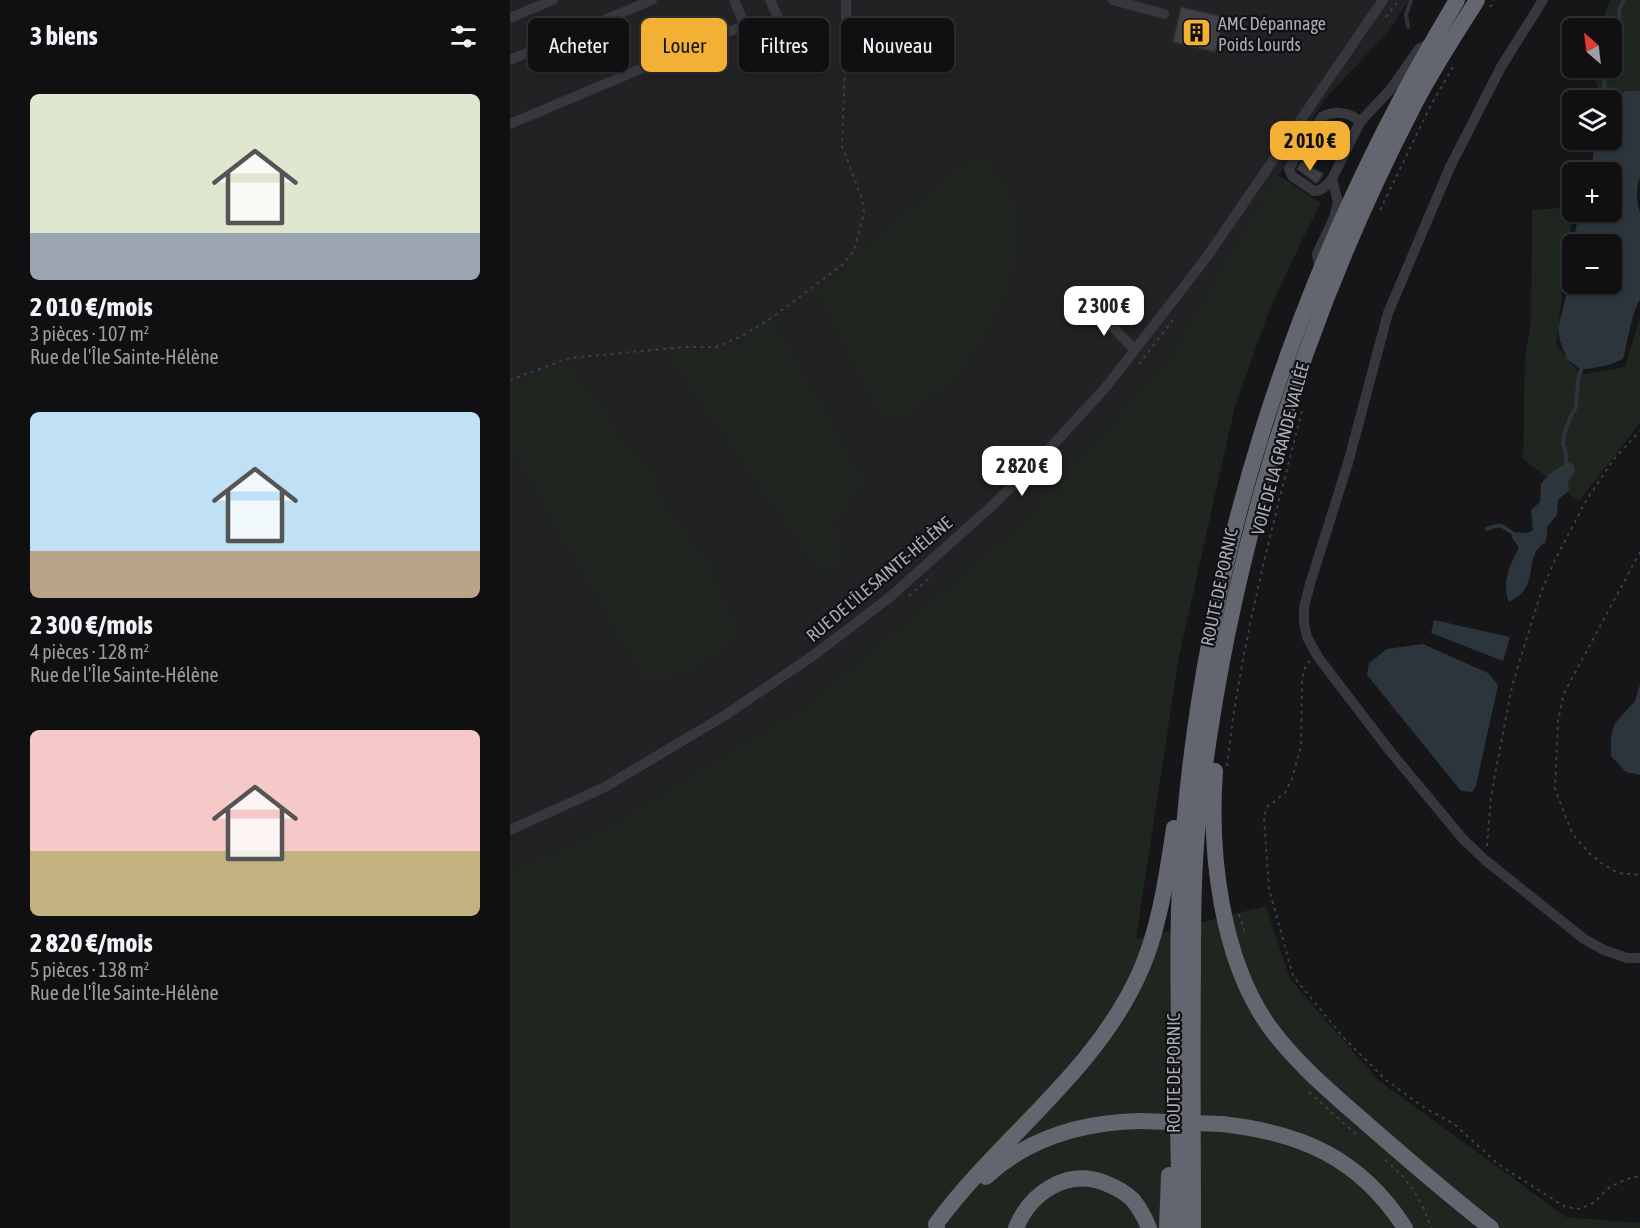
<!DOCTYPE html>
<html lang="fr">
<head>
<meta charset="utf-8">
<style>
  :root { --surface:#101012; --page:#1e1e20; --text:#f1f3f6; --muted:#9c9d9f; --line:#303032; --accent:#f2b134 }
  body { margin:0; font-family:"Asap Condensed",sans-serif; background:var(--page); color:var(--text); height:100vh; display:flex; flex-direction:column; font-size:22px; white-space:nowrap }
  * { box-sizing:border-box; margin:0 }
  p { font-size:20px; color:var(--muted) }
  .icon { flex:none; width:33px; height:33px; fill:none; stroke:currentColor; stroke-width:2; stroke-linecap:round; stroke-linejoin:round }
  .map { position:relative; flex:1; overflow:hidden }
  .details { display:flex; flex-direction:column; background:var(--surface); width:510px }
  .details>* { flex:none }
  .guide { position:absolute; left:18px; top:18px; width:570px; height:54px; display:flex; gap:12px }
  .needle { width:39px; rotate:332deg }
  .tools { position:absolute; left:1052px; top:18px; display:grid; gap:12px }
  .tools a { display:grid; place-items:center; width:60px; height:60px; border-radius:9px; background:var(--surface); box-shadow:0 2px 4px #0004,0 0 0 2px var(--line); font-size:30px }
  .price { position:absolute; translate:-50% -51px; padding:0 14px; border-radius:12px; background:#fff; color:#222; font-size:20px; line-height:39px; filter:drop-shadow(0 2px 3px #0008) }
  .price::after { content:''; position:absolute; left:50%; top:36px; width:18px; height:14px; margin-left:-9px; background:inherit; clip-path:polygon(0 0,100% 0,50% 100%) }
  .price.current { background:var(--accent); color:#111 }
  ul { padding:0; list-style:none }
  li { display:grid; align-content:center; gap:12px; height:318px; padding:0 30px }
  li span { display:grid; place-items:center; height:186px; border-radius:9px; color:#555 }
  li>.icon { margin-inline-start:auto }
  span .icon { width:108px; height:108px; fill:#fffc; stroke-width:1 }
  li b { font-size:26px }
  h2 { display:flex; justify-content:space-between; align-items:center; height:72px; padding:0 30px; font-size:26px }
  .tag { padding:0 21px; border-radius:9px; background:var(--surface); box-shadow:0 2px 4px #0004,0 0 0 2px var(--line); font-size:21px; line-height:54px }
  .tag.current { background:var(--accent); color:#111 }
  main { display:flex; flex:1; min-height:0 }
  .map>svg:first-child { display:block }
</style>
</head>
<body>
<main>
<section class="details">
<h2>3 biens<svg class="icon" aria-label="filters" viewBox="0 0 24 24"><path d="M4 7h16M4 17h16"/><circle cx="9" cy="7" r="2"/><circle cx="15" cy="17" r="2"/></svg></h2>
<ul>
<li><span style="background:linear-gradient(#dfe7d0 75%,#9aa5b1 0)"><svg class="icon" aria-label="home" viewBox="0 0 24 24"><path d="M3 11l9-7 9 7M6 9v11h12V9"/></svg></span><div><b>2 010 €/mois</b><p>3 pièces · 107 m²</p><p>Rue de l'Île Sainte-Hélène</p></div></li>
<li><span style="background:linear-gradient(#bfe0f5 75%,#b9a48a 0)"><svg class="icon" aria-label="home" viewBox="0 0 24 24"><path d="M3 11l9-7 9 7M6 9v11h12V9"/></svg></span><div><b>2 300 €/mois</b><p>4 pièces · 128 m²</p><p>Rue de l'Île Sainte-Hélène</p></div></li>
<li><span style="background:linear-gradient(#f6c9c9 65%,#c2b280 0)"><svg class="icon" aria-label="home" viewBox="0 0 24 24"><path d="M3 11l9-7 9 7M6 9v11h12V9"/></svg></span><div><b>2 820 €/mois</b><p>5 pièces · 138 m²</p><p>Rue de l'Île Sainte-Hélène</p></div></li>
</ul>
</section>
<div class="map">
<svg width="1130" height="1228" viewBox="0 0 1130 1228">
  <rect width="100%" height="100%" fill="#161618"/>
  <path fill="#222225" d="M0,0h899l-22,33 -62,66 -159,264 -155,170 -209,175 -215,130 -77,31z"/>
  <path fill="#1e261f" d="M1100,0h30v92l-37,8 -12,-32h20v-40h-15l8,-11z
    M460,159l15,1 23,28 10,43 -9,56 -25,49 -30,45 -54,37 -19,-2 -65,-124 33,-27 9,-12z
    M768,175l43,28 -18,35 -34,73 -34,95 -56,250 -43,283 130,-33 24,73 88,101 188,137 74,6v5h-1130v-359l77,-31 215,-130 209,-175 155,-170z
    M1062,207l1,5 -17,132 24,31 45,-8 15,-50v106l-61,78 -56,-42 2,-101 6,-37 1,-111z
    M263,320l90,160 -28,44 4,23 7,19 -17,3 -14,-5 -148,-209c14,-1 29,1 43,-1 24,-4 44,-21 63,-34z
    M52,365l8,3 38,47 13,28 26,20 14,24 -3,10 51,67 29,69c-31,32 -50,44 -95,45l-133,-233v-59z"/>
  <path fill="#2c353c" d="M1116,91h14v86c-4,12 -4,23 0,36v87c-9,13 -12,42 -17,59l-14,6 -28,5 -14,-11 -7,-18 -2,-13 13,-51 1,-21v28h39v-40h-38l6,-32h32v-40h-22l3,-7 3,-25h16v-38z
    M1059,462l5,3 1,6 -7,12 1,8 -11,9 -1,15 -10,12v8l-2,8c-24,14 -2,43 -36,59 -8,-18 1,-38 10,-54l-8,-12 6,-4 10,1 6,-3 -2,-20 9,-8 1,-18 8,-10z
    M924,620l76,17 -7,24 -72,-28z
    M913,644l65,29 10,12 -22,101 -4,6 -11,-1 -94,-116 2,-12 18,-14z
    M1130,684v91l-14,-3 -15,-16v-19l4,-14 20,-22z"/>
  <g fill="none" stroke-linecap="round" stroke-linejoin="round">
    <path stroke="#2c353c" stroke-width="4" d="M898,27l-2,-12 5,-15
      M1101,45l9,-13 -1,-22 5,-10
      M1096,68l-2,19 11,16
      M1056,469v-16l-3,-9 1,-9 6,-17 6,-11 2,-26 4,-15
      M977,529c18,-8 16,0 31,7"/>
  </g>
  <path fill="#404145" stroke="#303034" stroke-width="1.5" d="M671,7l43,10 -9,35 -42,-10z
    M72,16l2,5 -50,21 -2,-6z
    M817,123l19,10 -9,20 -22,-11z
    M792,161l21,13 -5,8 -2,1 -19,-14z"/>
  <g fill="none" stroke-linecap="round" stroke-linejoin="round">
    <path stroke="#3d3f44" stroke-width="2" stroke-dasharray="3 4.5" stroke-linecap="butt" d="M980,7l4,-7
      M876,17l13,-17
      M870,210l50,-103 24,-42
      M629,364l37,-48
      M0,380l59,-22 115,-11h32l26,-11 31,-19 69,-52 12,-14 10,-39 -2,-13 -20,-53 4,-110
      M1130,552l-76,141 -6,27 -3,69 17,44 17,20 15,12 14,8 22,2
      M399,596l23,-20
      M800,661l-4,3 -4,16 -1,66 -9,33 -7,14 -18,14 -3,11 5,71 24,87 50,61 43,43 39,28 29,16 44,40 67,43 15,2 13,-6 17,-16 17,-8 13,-3
      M717,766c13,-120 45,-238 75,-355
      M977,846l4,-50 21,-110 29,-94 14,-32 32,-61 27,-40 26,-28
      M729,914l5,15 -2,5
      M799,1092l49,44
      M875,1160c24,20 36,38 46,68"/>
    <path stroke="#37383d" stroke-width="10" d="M224,0l20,47
      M260,0l19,43
      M336,0v27
      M603,0l51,14
      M1033,0l-42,67 -51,100 -62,146 -40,150 -38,121 -6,23v16l3,14 11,20 71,93 74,89 22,21 99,79 20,11 23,8h13
      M0,18l43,-18
      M0,60l142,-60
      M850,122c-10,-10 -25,-12 -38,-5l-31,48 -2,4 3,7 22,15c8,0 13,-6 18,-12l28,-57 30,-32 29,-41 13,-7
      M0,124l235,-99
      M810,270l-3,-16 17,-36 4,-16 -6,-23
      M583,307l42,43
      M0,830l95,-43 119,-71 90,-61 76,-58 103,-92 58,-58 55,-60 100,-129 177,-258"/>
    <path stroke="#63666e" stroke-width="16" d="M705,771c-6,82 6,190 56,258 29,39 68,70 104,102 38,33 76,66 116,97
      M712,1124c80,9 138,34 183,104
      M476,1177c43,-40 97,-55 155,-56
      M427,1228l-1,-4 3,-4c63,-84 156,-148 200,-246 20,-43 28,-99 35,-146
      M506,1228c14,-35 51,-60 89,-45 10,4 20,9 28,17 7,9 12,18 16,28
      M657,1228l2,-53
      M670,1228c0,-39 -2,-77 -2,-116 0,-23 2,-47 1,-71 0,-51 -2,-102 1,-154 16,-313 115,-619 277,-887
      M683,1228c0,-86 -1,-172 0,-258 0,-49 0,-99 5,-148 27,-247 99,-490 213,-711 19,-38 43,-74 66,-111"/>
    <path stroke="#63666e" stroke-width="16" d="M631,1121l81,3"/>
  </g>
  <defs>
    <symbol id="building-square" viewBox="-11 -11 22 22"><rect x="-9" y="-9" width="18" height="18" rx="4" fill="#f2b134" stroke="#111113"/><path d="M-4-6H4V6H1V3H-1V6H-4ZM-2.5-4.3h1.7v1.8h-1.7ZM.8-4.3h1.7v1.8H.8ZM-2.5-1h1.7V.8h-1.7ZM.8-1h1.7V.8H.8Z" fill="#111"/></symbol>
  </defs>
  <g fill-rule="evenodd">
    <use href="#building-square" x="670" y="16" width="33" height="33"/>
  </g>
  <g text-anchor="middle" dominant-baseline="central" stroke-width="4.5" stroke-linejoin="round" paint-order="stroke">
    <g font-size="18" fill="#a8adb8" stroke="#111113" text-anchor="start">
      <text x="708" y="23">AMC Dépannage<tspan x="708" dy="21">Poids Lourds</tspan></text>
    </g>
    <g font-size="18" fill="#a8adb8" stroke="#111113">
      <text transform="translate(770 449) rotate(-75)">VOIE DE LA GRANDE VALLÉE</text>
      <text transform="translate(369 579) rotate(-40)">RUE DE L'ÎLE SAINTE-HÉLÈNE</text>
      <text transform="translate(709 587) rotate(-78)">ROUTE DE PORNIC</text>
      <text transform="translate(663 1073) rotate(-90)">ROUTE DE PORNIC</text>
    </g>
  </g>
</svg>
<div class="tools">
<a><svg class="needle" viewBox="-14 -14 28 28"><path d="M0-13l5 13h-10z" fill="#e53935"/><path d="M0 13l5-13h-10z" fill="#9c9d9f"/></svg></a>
<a><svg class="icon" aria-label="layers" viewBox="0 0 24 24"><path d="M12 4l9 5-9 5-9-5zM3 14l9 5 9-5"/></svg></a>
<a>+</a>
<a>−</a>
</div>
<b class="price current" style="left:800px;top:172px">2 010 €</b>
<b class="price" style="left:594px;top:337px">2 300 €</b>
<b class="price" style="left:512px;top:497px">2 820 €</b>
<div class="guide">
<a class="tag">Acheter</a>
<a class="tag current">Louer</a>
<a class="tag">Filtres</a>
<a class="tag">Nouveau</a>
</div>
</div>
</main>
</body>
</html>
